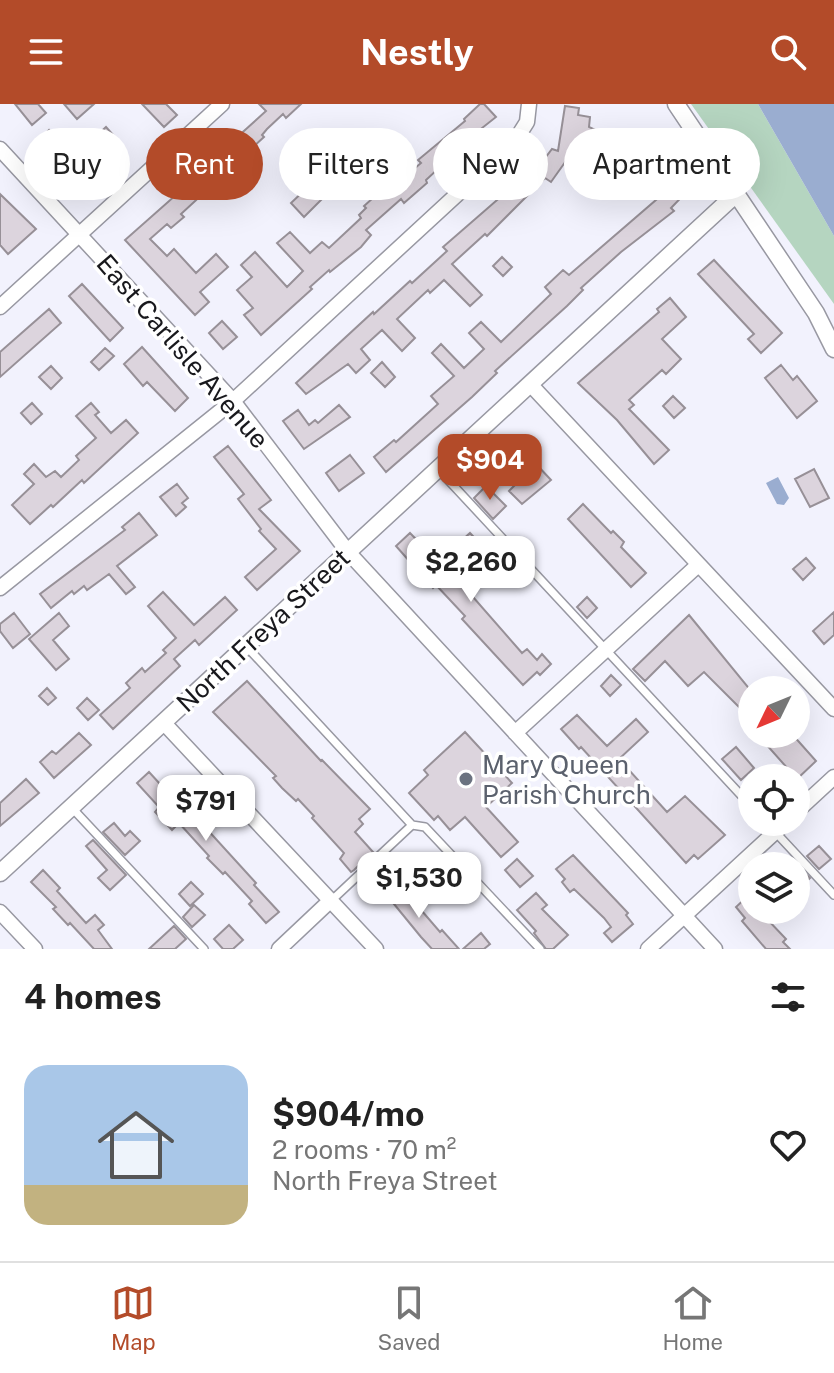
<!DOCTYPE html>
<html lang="en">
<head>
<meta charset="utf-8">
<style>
  :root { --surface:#fff; --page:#f6f6f6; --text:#222; --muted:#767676; --line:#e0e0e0; --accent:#b34b29 }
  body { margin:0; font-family:"Public Sans",sans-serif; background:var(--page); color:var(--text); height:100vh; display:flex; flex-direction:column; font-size:30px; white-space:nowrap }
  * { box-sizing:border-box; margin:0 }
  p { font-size:26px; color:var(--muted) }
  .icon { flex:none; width:44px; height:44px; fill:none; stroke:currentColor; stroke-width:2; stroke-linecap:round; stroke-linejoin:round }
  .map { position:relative; height:845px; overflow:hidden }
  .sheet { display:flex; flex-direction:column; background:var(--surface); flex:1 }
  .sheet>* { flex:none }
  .guide { position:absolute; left:24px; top:24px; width:786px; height:72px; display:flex; gap:16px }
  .needle { width:52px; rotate:227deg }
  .buttons { position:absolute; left:738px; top:572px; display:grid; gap:16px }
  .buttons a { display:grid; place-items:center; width:72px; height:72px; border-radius:50%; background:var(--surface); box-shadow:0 8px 32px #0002; font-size:40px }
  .price { position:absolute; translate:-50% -68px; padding:0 18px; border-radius:16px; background:#fff; color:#222; font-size:26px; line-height:52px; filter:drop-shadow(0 2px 4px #0008) }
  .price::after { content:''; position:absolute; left:50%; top:48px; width:24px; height:18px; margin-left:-12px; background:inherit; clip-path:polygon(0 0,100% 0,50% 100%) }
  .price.active { background:var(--accent); color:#fff }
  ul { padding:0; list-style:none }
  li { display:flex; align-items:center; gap:24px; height:200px; padding:0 24px }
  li+li { border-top:2px solid var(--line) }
  li span { display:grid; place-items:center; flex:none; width:224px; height:160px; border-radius:24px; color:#555 }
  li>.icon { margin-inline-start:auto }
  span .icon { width:96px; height:96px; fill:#fffc; stroke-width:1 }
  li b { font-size:34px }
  h2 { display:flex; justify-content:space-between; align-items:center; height:96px; padding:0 24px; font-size:34px }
  .pill { padding:0 28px; border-radius:36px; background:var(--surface); box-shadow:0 8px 32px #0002; font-size:28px; line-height:72px }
  .pill.active { background:var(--accent); color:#fff }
  header { display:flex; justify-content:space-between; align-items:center; height:104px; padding:0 24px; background:var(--accent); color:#fff; font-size:36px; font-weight:700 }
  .menu { display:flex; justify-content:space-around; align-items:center; height:112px; border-top:2px solid var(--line); background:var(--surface); font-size:22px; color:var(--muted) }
  .menu a { display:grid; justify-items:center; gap:4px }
  .menu .active { color:var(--accent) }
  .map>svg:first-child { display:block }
</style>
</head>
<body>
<header><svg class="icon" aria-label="menu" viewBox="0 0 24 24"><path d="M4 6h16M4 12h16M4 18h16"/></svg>Nestly<svg class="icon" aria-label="search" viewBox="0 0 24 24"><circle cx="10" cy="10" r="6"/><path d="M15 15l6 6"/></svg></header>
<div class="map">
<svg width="834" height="845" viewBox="0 0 834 845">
  <rect width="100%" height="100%" fill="#f2f2fd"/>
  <path fill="#b5d5c0" d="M691,0h67l76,132v68z"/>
  <path fill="#9aadd0" d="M758,0h76v132z
    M778,373l11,21 -5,7 -7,-1 -11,-21z"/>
  <path fill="#dcd4dd" stroke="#979097" stroke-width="2" d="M15,0h23l8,9 -14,12z
    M64,0h30l-17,15z
    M142,0h24l11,11 -13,12z
    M259,0h42l-15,14 -3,-4 -16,15 -5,6 2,2 -21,19 3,3 -39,31 -26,24 3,3 -13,11 -4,-4 -17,15 17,17 7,-7 22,24 20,-19 12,13 -28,25 9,10 -14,13 -70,-75 112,-99 -2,-2 31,-28z
    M480,0h4l12,13 -43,34 2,2 -29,27 1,3 -23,20 -3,-4 -35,31 5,5 -10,12 -31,25 -1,-2 -19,17 2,2 -51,46 -17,-20 9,-7 -16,-18 15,-13 -11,-12 14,-13 32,35 16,-16 -26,-28 13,-11 20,21 12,-11 7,6 32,-30 -2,-3 7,-7 -2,-2 19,-17 3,4 35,-30 -3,-3 47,-39 -1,-2z
    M565,2l14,2 -1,7 12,2 -1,10 39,19 -8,18 -42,-20 -27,38 -6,-4 -58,58 -2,-2 -33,30 30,31 -12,11 -26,-26 -14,13 -2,-3 -31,29 18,19 -13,13 -20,-21 -21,19 9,11 -14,13 -8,-9 -42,30 -10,-11 77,-71 1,2 36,-33 2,2 35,-32 -4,-4 61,-53 -2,-1 22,-22 6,7 22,-29 6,2z
    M106,23l16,18 -31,28 4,4 -18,17 -12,-14 3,-3 -32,-34 13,-13 32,35 16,-15 -7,-8z
    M686,65l11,12 -26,27 3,3 -53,41 -40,36 2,2 -16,16 -72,65 2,2 -25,24 -86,75 -12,-15 20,-17 2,2 42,-38 -7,-8 23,-20 -22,-23 9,-9 23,24 20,-19 -15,-16 12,-11 20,20 50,-48 -6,-7 18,-17 6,5 95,-82 -3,-4 18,-17 2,2z
    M309,82l13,13 -18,18 -13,-14z
    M0,90l36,35 -28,25 -8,-9z
    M502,153l10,10 -9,9 -10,-10z
    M714,156l68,73 -21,20 -13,-14 6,-5 -56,-60z
    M82,180l41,44 -13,13 -41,-45z
    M670,194l16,19 -24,22 19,20 -15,15 -4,-4 -33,30 5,5 -5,4 40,41 -15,14 -37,-44 -39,-37 73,-64 8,-7 -2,-3z
    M49,205l12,14 -61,54v-25z
    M222,217l15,16 -14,12 -14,-16z
    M142,243l46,51 -13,13 -28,-29 -4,4 -19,-22z
    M105,244l9,8 -15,14 -8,-8z
    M382,258l13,15 -10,10 -14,-14z
    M781,261l12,15 4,-4 20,25 -20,17 -32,-40z
    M51,262l11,12 -11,11 -12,-12z
    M673,292l12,12 -11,10 -11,-12z
    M32,299l10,11 -11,10 -10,-11z
    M91,299l8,9 -4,3 16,18 15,-13 12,13 -54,50 -2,-3 -29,27 -2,-2 -21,19 -18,-19 22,-21 -10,-10 10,-10 12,13 9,-6 6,6 18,-17 -3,-4 20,-18 -20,-22z
    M339,301l11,12 -46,32 -21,-28 15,-11 11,15 6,-5 3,3z
    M228,342l43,54 -12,9 41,42 -43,39 -12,-13 31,-28 -17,-18 2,-2 -23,-30 6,-5 -30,-37z
    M350,351l14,18 -25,18 -13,-18z
    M536,360l15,16 -29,24 -13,-13z
    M814,365l15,29 -19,9 -15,-28z
    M177,380l11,14 -6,5 4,4 -10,9 -16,-19z
    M486,382l20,20 -13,13 -19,-21z
    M583,400l28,29 2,-2 11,11 -3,5 25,26 -15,14 -63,-68z
    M139,409l18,22 -40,31 18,21 -9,7 -17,-20 -22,16 -3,-4 -10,8 -2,-3 -21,17 -11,-14 85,-64 -3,-3z
    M410,429l28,29 32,-29 12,13 -30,27 70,80 5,-4 10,11 5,-6 9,10 -11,11 -3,-3 -14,13 -61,-66 3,-3 -29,-31 -3,3 -37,-42z
    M806,454l9,10 -12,12 -10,-11z
    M163,488l31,33 31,-28 12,13 -38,35 -4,-5 -21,19 6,7 -67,63 -13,-14 30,-27 -4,-5 16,-15 3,4 21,-19 -3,-3 13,-12 -28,-32z
    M587,493l10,11 -10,10 -10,-11z
    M834,508v23l-10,9 -11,-13z
    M14,509l16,21 -17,14 -13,-17v-7z
    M59,509l10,13 -16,14 16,19 -13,11 -27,-31z
    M689,511l63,77v28l-48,-48 -16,14 -23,-25 -20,20 -12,-12z
    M611,571l10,10 -11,11 -9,-10z
    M247,577l74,80 1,-1 48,49 -11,10 4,5 -8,8 18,20 -19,18 -3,2 -11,-13 4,-6 -32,-35 2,-2 -16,-17 -2,2 -14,-13 -9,-10 3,-2 -63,-64z
    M47,584l9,10 -8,7 -9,-9z
    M87,594l12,12 -11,10 -11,-12z
    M577,611l30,31 29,-27 12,13 -29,27 48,53 18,-16 40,39 -27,24 -4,-4 -8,8 -105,-116 -2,2 -18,-20z
    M465,628l47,51 -26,24 32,35 -17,15 -36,-40 -15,13 -12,-14 -4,4 -25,-27 19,-18 -4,-5z
    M79,629l12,12 -37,33 -14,-16 12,-11 4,3z
    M757,630h35l24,27 -19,18z
    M736,643l18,21 -13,12 -19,-21z
    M149,668l22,24 3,-3 82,90 -2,2 25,27 -13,11 -17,-19 3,-3 -27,-29 -2,2 -16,-16 2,-2 -30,-33 -7,7 -17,-18 4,-5 -22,-24z
    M26,675l13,14 -39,33v-23z
    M114,719l11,13 5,-5 10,10 -15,14 -22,-23z
    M93,736l33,35 -16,15 -12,-12 9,-8 -21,-24z
    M819,742l12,13 -12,10 -12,-13z
    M573,751l55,58 -2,2 7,9 -21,18 -8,-9 7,-6 -7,-9 -30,-29 -4,3 -8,-10 3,-3 -9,-10z
    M517,755l16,17 -13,11 -15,-17z
    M799,763l11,11 -8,8 -6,-5v-10z
    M43,766l17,18 -3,3 29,32 9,-8 9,10 -6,5 14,19h-18l-24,-26 -2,2 -15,-16 3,-2 -25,-25z
    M191,778l12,12 -13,12 -11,-12z
    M397,778l43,50 2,-2 17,19h-27l-11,-12 -36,-44z
    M752,788v18h22l-8,8 20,21 -3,3 7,7h-24l-24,-28 3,-3 -9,-11z
    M536,789l11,12 -5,4 26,26 -15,14h-7l-12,-16 2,-2 -19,-21z
    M194,801l11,10 -13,12 -9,-10z
    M229,821l14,15 -10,9h-10l-9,-10z
    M174,822l12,13 -11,10h-26z
    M481,829l9,11 -6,5h-21z"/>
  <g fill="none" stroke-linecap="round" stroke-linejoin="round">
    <defs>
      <path id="service" d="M438,365l314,338
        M246,542l166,179 13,2 115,122
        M73,705l131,140
        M766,718l68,73
        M332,796l80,-75"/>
      <path id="minor" d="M0,45l233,252 115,151 367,397
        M0,203l222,-203
        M530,280l304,325
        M0,484l233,-187 282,-260 12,-19 2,-18
        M163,618l213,227
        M515,629l183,-168
        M796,708l38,-35
        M0,808l35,37
        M279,845l52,-49
        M648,845l138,-127"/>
      <path id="tertiary" d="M676,0l140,209 18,36
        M0,769l737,-680"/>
    </defs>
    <use href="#service" stroke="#9898a2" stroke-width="10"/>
    <use href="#minor" stroke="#9898a2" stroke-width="17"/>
    <use href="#tertiary" stroke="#9898a2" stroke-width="19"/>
    <use href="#service" stroke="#fff" stroke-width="7"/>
    <use href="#minor" stroke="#fff" stroke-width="14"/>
    <use href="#tertiary" stroke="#fff" stroke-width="16"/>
  </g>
  <circle fill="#6b7280" stroke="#fff" stroke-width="3" cx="466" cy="675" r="8"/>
  <g text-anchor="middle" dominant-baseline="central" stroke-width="7" stroke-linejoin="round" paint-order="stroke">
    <g font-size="26" fill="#18181c" stroke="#fff">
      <text transform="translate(183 247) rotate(49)">East Carlisle Avenue</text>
      <text transform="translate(263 526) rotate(-43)">North Freya Street</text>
    </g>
    <g font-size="26" fill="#5b616d" stroke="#fff" text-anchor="start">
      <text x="482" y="660">Mary Queen<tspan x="482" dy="30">Parish Church</tspan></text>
    </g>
  </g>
</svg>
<div class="buttons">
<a><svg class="needle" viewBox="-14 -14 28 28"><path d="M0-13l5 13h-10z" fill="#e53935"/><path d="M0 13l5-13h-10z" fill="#767676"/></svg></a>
<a><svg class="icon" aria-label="locate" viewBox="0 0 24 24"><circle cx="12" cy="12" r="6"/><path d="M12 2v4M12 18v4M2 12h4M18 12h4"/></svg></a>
<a><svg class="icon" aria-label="layers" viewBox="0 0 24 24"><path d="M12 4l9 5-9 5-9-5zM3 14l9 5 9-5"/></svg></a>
</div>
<b class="price active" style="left:490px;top:398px">$904</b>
<b class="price" style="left:471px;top:500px">$2,260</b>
<b class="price" style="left:206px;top:739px">$791</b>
<b class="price" style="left:419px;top:816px">$1,530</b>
<div class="guide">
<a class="pill">Buy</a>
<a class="pill active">Rent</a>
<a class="pill">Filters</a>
<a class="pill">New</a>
<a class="pill">Apartment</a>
</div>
</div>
<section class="sheet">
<h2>4 homes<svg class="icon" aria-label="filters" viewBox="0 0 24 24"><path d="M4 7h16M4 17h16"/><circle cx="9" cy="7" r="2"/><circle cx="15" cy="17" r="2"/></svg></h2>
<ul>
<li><span style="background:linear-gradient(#a9c7e8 75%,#c2b280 0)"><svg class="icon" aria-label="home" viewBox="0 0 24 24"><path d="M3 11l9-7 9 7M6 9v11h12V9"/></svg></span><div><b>$904/mo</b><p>2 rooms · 70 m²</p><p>North Freya Street</p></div><svg class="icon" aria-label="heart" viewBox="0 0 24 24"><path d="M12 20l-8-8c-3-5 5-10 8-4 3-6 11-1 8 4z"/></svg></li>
</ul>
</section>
<nav class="menu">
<a class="active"><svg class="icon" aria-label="map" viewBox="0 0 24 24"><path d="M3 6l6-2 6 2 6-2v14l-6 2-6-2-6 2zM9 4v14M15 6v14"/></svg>Map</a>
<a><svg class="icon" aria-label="saved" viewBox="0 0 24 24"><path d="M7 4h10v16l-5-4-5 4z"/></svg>Saved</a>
<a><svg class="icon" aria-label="home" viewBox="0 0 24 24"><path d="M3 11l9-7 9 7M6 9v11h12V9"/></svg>Home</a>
</nav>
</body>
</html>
